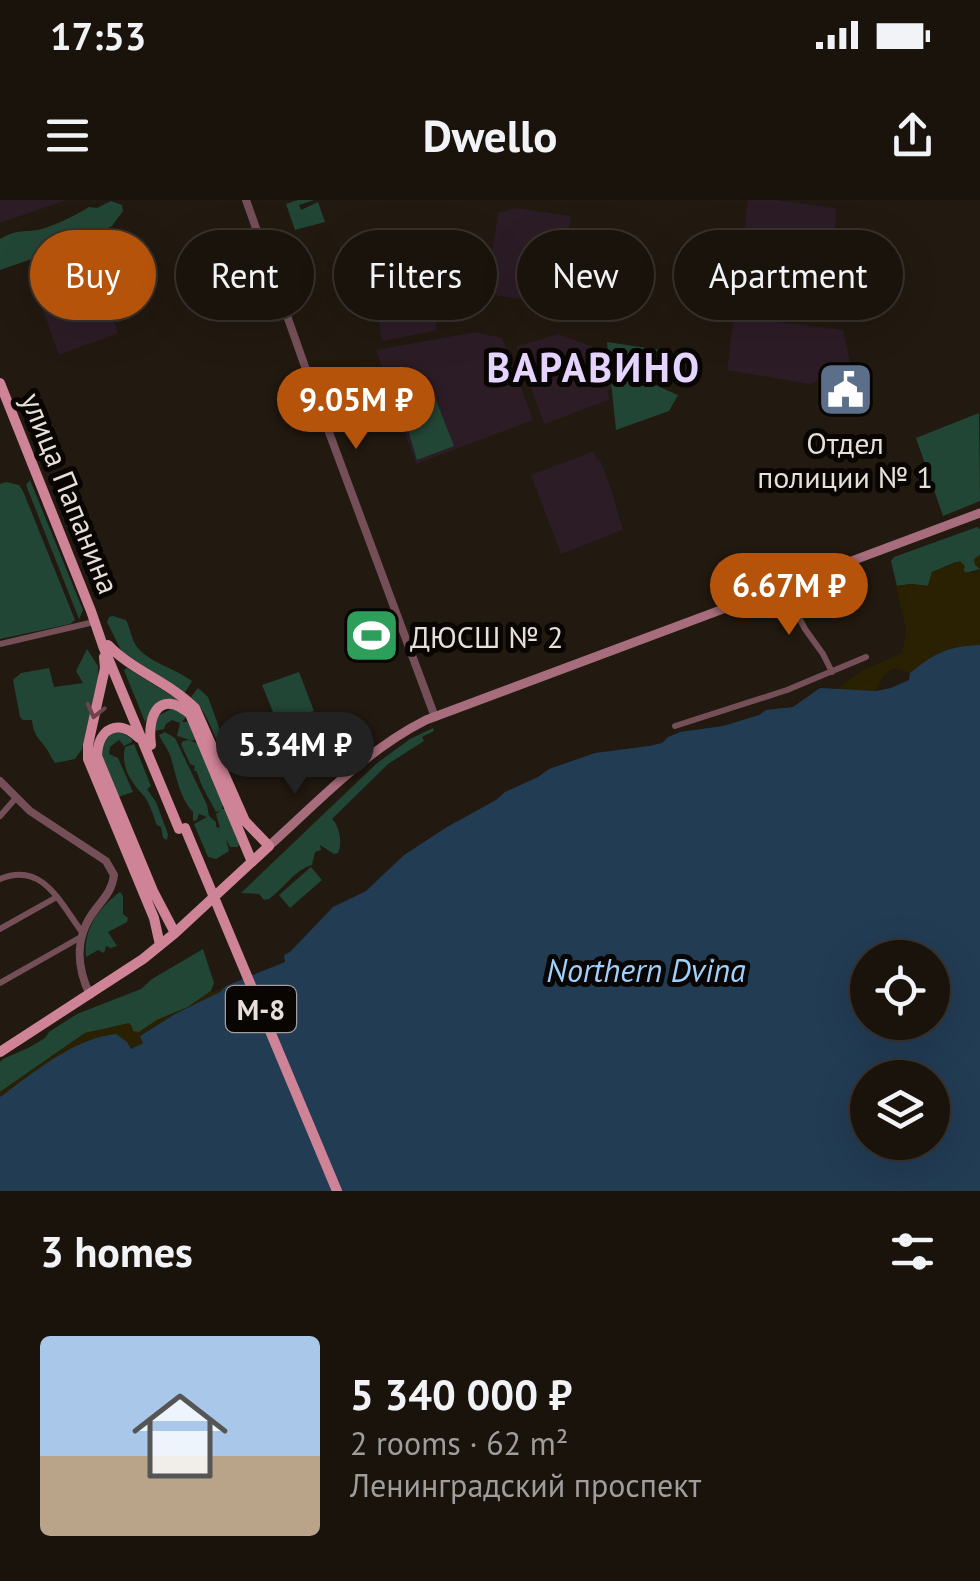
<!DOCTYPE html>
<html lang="en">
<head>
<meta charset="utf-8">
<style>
  :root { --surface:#1a130c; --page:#231c15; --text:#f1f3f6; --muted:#9f9e9d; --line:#38322d; --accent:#b45309 }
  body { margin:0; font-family:"PT Sans",sans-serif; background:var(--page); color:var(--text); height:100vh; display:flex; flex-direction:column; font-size:38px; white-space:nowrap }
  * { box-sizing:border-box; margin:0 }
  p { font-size:32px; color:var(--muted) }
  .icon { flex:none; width:55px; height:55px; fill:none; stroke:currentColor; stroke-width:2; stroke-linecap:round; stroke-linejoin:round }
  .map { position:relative; height:991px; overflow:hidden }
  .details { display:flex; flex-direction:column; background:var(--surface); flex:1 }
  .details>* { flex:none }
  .guide { position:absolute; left:30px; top:30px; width:920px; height:90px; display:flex; gap:20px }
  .fabs { position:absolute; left:850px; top:740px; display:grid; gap:20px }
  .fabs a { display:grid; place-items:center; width:100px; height:100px; border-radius:50%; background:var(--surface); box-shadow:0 10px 40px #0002,0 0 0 2px var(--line); font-size:50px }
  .price { position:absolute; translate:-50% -85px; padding:0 22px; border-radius:35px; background:var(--accent); color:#fff; font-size:32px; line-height:65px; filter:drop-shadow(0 2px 5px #0008) }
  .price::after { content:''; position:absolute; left:50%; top:60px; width:30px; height:22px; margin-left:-15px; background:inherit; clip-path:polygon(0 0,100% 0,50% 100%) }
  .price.current { background:#222; color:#fff }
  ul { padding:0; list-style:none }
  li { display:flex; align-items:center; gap:30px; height:250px; padding:0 40px }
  li span { display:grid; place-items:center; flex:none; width:280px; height:200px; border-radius:10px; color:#555 }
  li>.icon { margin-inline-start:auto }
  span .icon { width:120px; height:120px; fill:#fffc; stroke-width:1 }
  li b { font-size:42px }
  h2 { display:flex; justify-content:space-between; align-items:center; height:120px; padding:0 40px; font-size:42px }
  .tag { padding:0 35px; border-radius:45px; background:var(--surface); box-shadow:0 10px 40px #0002,0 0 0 2px var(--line); font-size:35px; line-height:90px }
  .tag.current { background:var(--accent); color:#fff }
  .status { display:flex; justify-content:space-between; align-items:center; height:70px; padding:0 50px; background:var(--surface); direction:ltr }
  .status svg { height:28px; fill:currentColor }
  header { display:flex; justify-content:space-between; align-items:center; height:130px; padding:0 40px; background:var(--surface); font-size:45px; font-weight:600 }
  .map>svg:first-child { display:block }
</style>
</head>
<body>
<div class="status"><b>17:53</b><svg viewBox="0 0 49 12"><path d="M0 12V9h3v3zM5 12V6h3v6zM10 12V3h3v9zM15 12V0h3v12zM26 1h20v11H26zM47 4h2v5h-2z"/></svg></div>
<header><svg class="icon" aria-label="menu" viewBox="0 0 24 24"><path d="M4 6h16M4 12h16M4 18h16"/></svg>Dwello<svg class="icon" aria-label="share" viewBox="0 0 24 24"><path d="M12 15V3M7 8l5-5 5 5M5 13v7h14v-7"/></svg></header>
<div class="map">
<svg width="980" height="991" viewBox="0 0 980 991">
  <rect width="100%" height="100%" fill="#221910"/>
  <path fill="#2c1c26" d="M0,0h66l-66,23z
    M748,0h28l60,8 -3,59 12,54 -110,-13z
    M517,8l54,8 -12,89 -73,-11 12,-81z
    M366,55l75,10 -5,66 -54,10 -3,-19 -16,-20z
    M83,88l3,5 15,-5 17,45 -59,22 -19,-53z
    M734,117l109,13 8,37 -41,17 -83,-14z
    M475,132l27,6 31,82 -117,44 -40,-114z
    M558,134l38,14 26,32 -14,11 1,9 -65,24 -28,-77z
    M594,251l3,9h3l10,25 13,45 -62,24 -30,-79z"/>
  <path fill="#224636" d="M298,0h16l-15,5 2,5 17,-8 7,20 -30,8 -9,-26z
    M111,1l11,4 1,6 -11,15 -11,6 -9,2 -17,10 -75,26v-31c20,-11 23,-6 42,-10 13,-4 35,-14 47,-22l8,1z
    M776,81l27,3 4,5 -1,10 -4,5 -28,-2 -4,-9z
    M607,142l54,8 -6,35 23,10 -9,16 -53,19z
    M430,185l24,61 -37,14 -22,-73z
    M979,213l1,88 -37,15 -27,-78z
    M30,280l53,130 -4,9 -53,-134z
    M6,282l13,3 4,6 52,129 -5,4 -70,15v-155z
    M977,327l3,2v26l-5,4 5,10 -14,4 -10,-11 -24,10 -4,14 -17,-2 -14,2 -6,-25 3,-4z
    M113,416l13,4c4,7 5,17 9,24 11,18 40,24 57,37l-8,13 -61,-40 -16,-32 2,-5z
    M87,449l11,17v11l-16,72 -7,10 -20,4c-3,-4 -5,-8 -7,-12 -8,-13 -14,-13 -16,-31h-9l-3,-3 -7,-37 8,-7 28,-5 5,19 29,-4 -7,-12z
    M127,468l58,36 -35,10 -5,8 -21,-52z
    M299,472l15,39 -36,13 -16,-39z
    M198,488l10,9 17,47 7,9 -6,8c-11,-20 -16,-47 -35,-64z
    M171,509l8,2 7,6 -4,5h6l7,18 -5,1 7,2 26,60 -1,6h3l14,34 -1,4h-8l-4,-8 3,12 -13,8 -8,-2 -14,-33 13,-7 -8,-3 -2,6 -4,1v-9c-13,-13 -17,-37 -22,-54 -2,-8 -9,-16 -12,-23l6,-3 10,6 32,67 2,11 7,6v5l4,1 -4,-14 5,-4 -5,2c-7,-14 -15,-25 -19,-40l-3,-2 1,-4 -5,-2 -9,-20 2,-3 7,-1 -13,-4 3,-13 -8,-3 -6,4 -2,5 -9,2 3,-15z
    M433,528l1,3 -12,6 2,4 -36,23 -56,55c7,6 11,24 6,34l-4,1 -14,-9 1,5 -6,2 -3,13c-15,3 -29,24 -43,34l-5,1 -5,-6 -18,-1 135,-129 34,-25z
    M112,533h11l9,6v3l-8,4 -5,-6 -9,7 -1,7 9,4 15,34 -15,5c-5,-12 -21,-40 -18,-51 1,-7 7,-10 12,-13z
    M134,544l17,42 -4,3 9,13 12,32 -1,6 -4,-2 -2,-11 -4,-2c-4,-9 -7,-23 -14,-30 -11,-12 -23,-28 -18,-48z
    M311,667l11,13 -32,28 -11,-13z
    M120,692l3,4v18l5,4 -1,4 -19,10 9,14 -6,2 -5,-2 -2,7 -6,-3 -12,7c-3,-27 12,-49 34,-65z
    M203,749l11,34 -3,8 -23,16 -31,13 -18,12h-6l-9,-7 -39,8 -85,59v-30l3,-3 27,-12 15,-9 4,-6 28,-18 64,-25 11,-10z"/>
  <path fill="#292101" d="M980,355v90c-32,1 -45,8 -70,28l-15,-5 -12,7 -7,16 -40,-1 25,-19 41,-18 4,-22 -10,-45 15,-2 17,2 4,-14 28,-11 5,5 -2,6 10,1 7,-4 -5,-4 -1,-6z
    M226,786l-6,6 -45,22 -35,21 3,8 -12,6 -73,7 -58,41v-5l85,-59 44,-10 3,3 1,5 6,1 18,-12 31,-13 23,-16 2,1z"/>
  <path fill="#223c54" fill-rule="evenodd" d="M980,445v546h-980v-94c35,-25 72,-58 116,-63l11,8 4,7 12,-6 -3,-7 35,-22 45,-22 6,-6 59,-24 -1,-7 6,-3 43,-45 33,-16 38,-36 43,-28 49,-27 9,-8 33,-15 11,-8 46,-16 54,-7 13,-3 6,-6 12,-5 43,-6 36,-11 7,-5 27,-3 27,-19 56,3 15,-3 18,-8 1,-7c25,-20 38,-27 70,-28zM868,758h64v64h-64zM868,878h64v64h-64z"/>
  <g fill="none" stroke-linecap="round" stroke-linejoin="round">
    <path stroke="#744f58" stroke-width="6" d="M783,387l22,42 18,25 9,18
      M0,444l94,-22
      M675,526l112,-36 79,-33
      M0,616l15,-17
      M0,679c43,-18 60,24 82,53
      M0,729l55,-31
      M0,783l81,-46"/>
    <path stroke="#744f58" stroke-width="8" d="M246,0l68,192 121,325
      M0,581l30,30 76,50 8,14c-2,16 -10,23 -19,35 -20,26 -19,56 -5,85"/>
    <path stroke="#a76d7c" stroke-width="9" d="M269,646c50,-45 97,-96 157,-126l554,-207"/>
    <path stroke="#cf8397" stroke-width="10" d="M0,183l91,228 12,35 76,183
      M104,457l1,11 -17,77v14l66,159 6,27
      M139,538c-20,-20 -41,-10 -42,18l56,135 22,42
      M151,545c-4,-29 8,-57 39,-31l62,148
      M0,852l143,-93 32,-26 94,-87 -24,-25 -50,-113c-26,-26 -62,-37 -87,-63"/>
    <path stroke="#cf8397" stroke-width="10" d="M185,628l152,363"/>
  </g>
  <defs><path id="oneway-chevron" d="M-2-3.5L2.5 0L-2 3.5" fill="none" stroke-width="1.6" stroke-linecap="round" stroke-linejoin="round" transform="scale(2.5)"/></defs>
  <use stroke="#6c444d" href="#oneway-chevron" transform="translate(95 511) rotate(104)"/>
  <defs>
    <symbol id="civic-square" viewBox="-11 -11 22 22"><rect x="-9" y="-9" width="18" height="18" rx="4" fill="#5c6f8a" stroke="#080503"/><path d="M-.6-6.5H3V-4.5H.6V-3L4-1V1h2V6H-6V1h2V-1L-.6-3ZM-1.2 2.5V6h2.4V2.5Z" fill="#fff"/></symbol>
    <symbol id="stadium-square" viewBox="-11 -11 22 22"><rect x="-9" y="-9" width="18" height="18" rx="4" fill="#2e9e5b" stroke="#080503"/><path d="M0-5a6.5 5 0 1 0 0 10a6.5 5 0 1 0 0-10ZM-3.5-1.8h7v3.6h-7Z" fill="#fff"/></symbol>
  </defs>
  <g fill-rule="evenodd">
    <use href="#civic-square" x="814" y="158" width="63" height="63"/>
    <use href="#stadium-square" x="340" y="404" width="63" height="63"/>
  </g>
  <g text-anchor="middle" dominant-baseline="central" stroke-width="10" stroke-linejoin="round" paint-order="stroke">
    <rect fill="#080503" stroke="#a39e9a" stroke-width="2.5" x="226" y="786" width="70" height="46" rx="8"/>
    <g font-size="28" font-weight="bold" fill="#e6dfda">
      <text x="261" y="809">М-8</text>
    </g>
    <g font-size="30" fill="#e6dfda" stroke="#080503">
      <text x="845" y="242">Отдел<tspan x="845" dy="34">полиции № 1</tspan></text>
      <text x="410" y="436" text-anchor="start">ДЮСШ № 2</text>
    </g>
    <g font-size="30" fill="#e6dfda" stroke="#080503">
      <text transform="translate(71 293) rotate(68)">улица Папанина</text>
    </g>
    <g font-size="32" font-style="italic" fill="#9fd0fe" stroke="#080503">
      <text x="646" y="770">Northern Dvina</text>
    </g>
    <g font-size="40" font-weight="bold" letter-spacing="2.5" fill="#e4d4ff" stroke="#080503">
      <text x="594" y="167">ВАРАВИНО</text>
    </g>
  </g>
</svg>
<div class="fabs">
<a><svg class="icon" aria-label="locate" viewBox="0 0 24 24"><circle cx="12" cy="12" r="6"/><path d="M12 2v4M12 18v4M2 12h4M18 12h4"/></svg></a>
<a><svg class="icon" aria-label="layers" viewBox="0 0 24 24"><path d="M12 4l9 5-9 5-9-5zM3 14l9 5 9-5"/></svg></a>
</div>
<b class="price" style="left:356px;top:252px">9.05M ₽</b>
<b class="price" style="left:789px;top:438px">6.67M ₽</b>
<b class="price current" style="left:295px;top:597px">5.34M ₽</b>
<div class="guide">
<a class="tag current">Buy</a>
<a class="tag">Rent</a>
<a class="tag">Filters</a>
<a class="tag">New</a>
<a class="tag">Apartment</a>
</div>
</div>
<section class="details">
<h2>3 homes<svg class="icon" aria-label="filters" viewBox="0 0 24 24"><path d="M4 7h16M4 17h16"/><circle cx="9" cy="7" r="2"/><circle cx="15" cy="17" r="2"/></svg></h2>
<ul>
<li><span style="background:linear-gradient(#a9c7e8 60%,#b9a48a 0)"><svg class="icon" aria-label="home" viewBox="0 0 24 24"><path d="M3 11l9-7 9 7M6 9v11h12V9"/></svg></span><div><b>5 340 000 ₽</b><p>2 rooms · 62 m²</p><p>Ленинградский проспект</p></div></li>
</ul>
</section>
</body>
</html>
